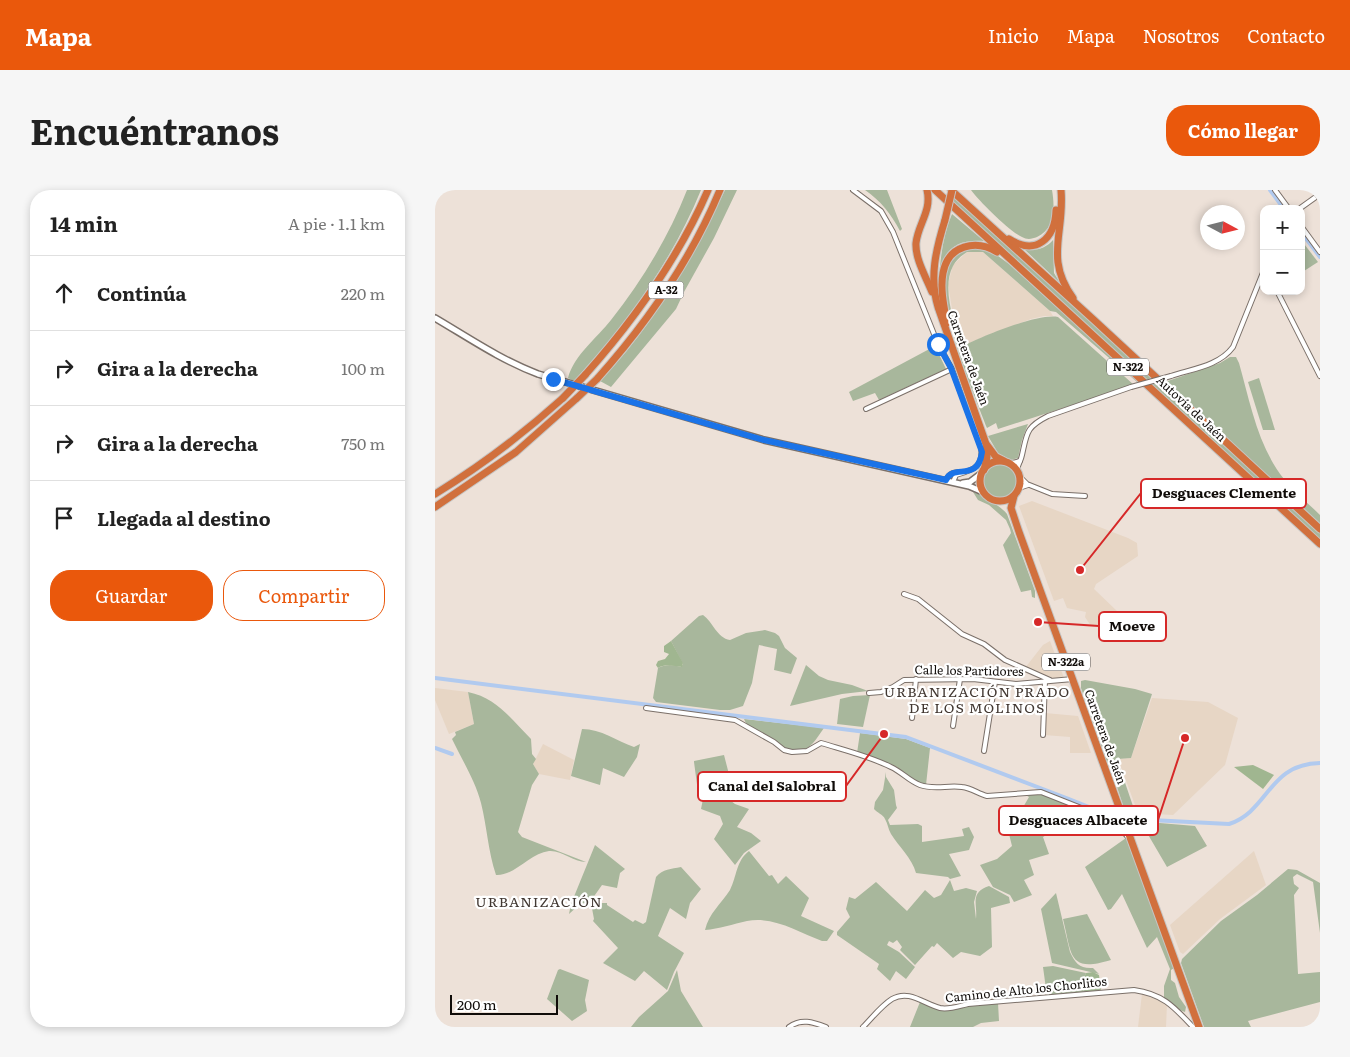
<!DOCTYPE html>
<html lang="es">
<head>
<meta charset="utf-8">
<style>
  body { margin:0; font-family:Literata,serif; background:#f6f6f6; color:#222 }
  .controls { position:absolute; right:15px; top:15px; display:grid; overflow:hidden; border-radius:10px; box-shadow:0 2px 8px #0003 }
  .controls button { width:45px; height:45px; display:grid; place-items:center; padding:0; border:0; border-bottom:1px solid #e0e0e0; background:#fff; color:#222; font:25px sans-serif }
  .compass { position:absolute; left:765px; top:15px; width:45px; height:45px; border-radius:50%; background:#fff; box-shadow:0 2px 8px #0003; rotate:97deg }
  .scale { position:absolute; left:15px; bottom:12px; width:108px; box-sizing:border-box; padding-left:5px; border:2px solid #100c09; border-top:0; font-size:14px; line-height:18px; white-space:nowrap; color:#100c09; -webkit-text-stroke:4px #fff; paint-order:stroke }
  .stop { position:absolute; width:15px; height:15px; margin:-11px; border:4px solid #1a73e8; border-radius:50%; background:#fff }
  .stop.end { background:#1a73e8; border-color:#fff; box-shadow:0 1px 5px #0008 }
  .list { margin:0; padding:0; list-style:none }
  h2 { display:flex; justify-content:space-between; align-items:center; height:65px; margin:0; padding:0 20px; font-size:21px }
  h2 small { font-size:16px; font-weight:400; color:#767676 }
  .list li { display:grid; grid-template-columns:32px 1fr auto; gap:15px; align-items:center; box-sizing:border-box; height:75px; padding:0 20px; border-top:1px solid #e0e0e0 }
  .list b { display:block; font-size:19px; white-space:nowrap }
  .list em { font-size:16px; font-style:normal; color:#767676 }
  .actions { display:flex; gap:10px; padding:15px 20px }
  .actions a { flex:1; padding:11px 0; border:1px solid #ea580c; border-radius:20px; text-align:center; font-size:18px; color:#ea580c }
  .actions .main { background:#ea580c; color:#fff }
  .icon { flex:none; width:28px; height:28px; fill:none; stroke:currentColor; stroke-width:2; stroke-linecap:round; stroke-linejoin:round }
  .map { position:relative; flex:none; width:885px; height:837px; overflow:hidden; border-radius:20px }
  header { display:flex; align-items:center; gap:30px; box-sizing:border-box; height:70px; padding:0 25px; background:#ea580c; color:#fff }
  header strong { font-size:24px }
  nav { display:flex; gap:28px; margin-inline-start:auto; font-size:18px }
  .intro { display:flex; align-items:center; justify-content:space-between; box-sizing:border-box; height:120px; padding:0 30px }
  h1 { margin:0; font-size:35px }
  .button { padding:12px 22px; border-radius:20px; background:#ea580c; color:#fff; font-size:18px; font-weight:700 }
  main { display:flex; gap:30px; padding:0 30px }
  aside { flex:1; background:#fff; border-radius:20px; box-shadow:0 2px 8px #0003 }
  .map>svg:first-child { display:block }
</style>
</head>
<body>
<header>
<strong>Mapa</strong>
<nav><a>Inicio</a><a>Mapa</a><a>Nosotros</a><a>Contacto</a></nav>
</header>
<div class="intro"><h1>Encuéntranos</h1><a class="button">Cómo llegar</a></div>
<main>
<aside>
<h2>14 min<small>A pie · 1.1 km</small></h2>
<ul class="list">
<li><svg class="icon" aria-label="ahead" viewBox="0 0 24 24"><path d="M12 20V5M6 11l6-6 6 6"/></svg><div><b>Continúa</b></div><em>220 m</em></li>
<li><svg class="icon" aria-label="right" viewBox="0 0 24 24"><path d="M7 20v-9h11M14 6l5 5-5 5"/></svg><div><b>Gira a la derecha</b></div><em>100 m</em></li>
<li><svg class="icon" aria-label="right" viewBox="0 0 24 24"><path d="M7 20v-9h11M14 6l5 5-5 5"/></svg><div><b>Gira a la derecha</b></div><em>750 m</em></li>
<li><svg class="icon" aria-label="arrive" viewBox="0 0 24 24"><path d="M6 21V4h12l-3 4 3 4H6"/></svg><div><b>Llegada al destino</b></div></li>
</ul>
<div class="actions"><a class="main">Guardar</a><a>Compartir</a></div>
</aside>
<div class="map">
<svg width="885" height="837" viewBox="0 0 885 837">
  <rect width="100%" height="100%" fill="#ede1d8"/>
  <!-- industrial -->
  <g fill="#e7d6c5">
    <path d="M532 62H548L615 121 618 126H609L596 129 548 147 526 157 518 125 513 94 518 75Z"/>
    <path d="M597 311 693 348 702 353 703 366 661 394 659 399 683 422 682 430 656 436 650 427 651 422 632 418 628 408 619 411 584 316Z"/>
    <path d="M615 451 629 488 616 489 590 478 608 455Z"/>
    <path d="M0 498 33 502 39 534 14 544 0 510Z"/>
    <path d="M717 508 773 512 803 528 790 575 738 625 703 623 683 569 696 568Z"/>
    <path d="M610 523 643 526 656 563H635V547L609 545Z"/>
    <path d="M108 554 139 570 135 590 104 584 98 574Z"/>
    <path d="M819 661 831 695 785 729 748 764 745 762 735 735Z"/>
    <path d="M707 804 732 814 731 837H703Z"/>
  </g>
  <!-- green -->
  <g fill="#a8b79c">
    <path d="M252 0H266C237 71 191 135 139 191L133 188C139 165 162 148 176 130 207 91 234 46 252 0Z"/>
    <path d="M290 0H302L279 48 249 102 241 119 176 197 165 191C218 136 257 69 290 0Z"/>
    <path d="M430 0H452L467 39 465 41C456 24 446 11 430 0Z"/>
    <path d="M536 0H617C620 17 620 39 602 47 597 49 592 50 587 47 574 41 545 12 536 0Z"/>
    <path d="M519 6 717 188 710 190 517 13Z"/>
    <path d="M517 24 549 51C517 49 507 62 504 92 505 69 508 45 517 24Z"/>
    <path d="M618 50 619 83 625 93 589 59C601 61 610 59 618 50Z"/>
    <path d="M866 50 883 72 869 81 866 79Z"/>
    <path d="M543 57 559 63 574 74 704 192H702L621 122 615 121 548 62H532C526 66 521 70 518 76 506 98 520 135 526 157 545 147 603 123 623 127L699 195 563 239 561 233 552 238C539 203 492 98 518 67 525 60 533 59 543 57Z"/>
    <path d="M500 156 511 179 444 210 440 203 418 211 414 202Z"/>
    <path d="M795 167H801L804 173C815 212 823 257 849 289 859 302 873 313 885 325V335L730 192 785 173Z"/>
    <path d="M824 188 840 240H828L813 192Z"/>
    <path d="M722 193 885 343V351L716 195Z"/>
    <path d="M593 234 587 250 583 268 576 270 563 263 553 246Z"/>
    <circle cx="565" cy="292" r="17"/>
    <path d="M538 302C546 304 568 318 572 324L600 401V408L597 407 596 400 586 402 568 355 576 343 575 339 571 330 554 315 543 310Z"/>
    <path d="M268 425C278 432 282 448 295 450L311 443 330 440 340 443 344 446 350 458 362 468 356 484 339 480 342 459 324 455 317 493 308 516 295 520H285L221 512 218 508 223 478C229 474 239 475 246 477L248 474 236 451 264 426Z"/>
    <path d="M371 475 384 486 393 490 417 495 433 501 407 504 355 516Z"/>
    <path d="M650 490 700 499 717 504 696 568 683 569 684 572 672 573 646 498V491Z"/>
    <path d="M33 502C62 508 76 529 96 549L97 564 101 569 98 574 104 584 97 595 83 642 87 647 151 672C138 672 127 660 114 661 95 663 80 686 61 685 53 661 52 637 46 613 40 590 27 570 17 549L21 545 20 542 39 534Z"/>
    <path d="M435 505 428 537 402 534 405 509 418 506Z"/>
    <path d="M309 529 389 538C381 549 375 562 360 561 357 560 352 560 349 559 342 555 337 548 330 545 322 541 312 538 309 529Z"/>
    <path d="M147 539C166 539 182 551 199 557L205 554 202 567 189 587 168 578 165 595 136 586Z"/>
    <path d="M425 543 471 549 495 558 491 595 476 591 462 577 422 563Z"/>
    <path d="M289 565 296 592 292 608 300 614 314 619 302 637 316 643 326 651 309 663 300 675 279 649 288 634 285 626 266 619 269 604 263 602 259 572V571Z"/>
    <path d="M684 575 700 622 690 621 675 576Z"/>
    <path d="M451 582V587L459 600 461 615 462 618 453 630 455 635 483 634 487 636V652L529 646 527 639 534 637 539 647 534 660 514 664 526 686 515 689 513 687 481 683C477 668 464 657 456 644 453 639 453 634 450 629 448 624 442 623 439 619L440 612 448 600Z"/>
    <path d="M605 603 635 616 625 631 621 639 608 647 614 664 594 670 599 685 589 690 597 705 579 712 575 705 558 697 545 675 562 669 577 656 573 640 582 639 583 626 594 607 589 604Z"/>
    <path d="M701 631 760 636 772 656 732 677 708 636 705 634 695 638 693 632Z"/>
    <path d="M691 648 739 778 736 780V790L740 793 744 807 751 817 750 822 742 819 729 809V796L735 779 722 747 712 758 687 704 676 719 673 720 650 677Z"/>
    <path d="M160 655 190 679 185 683 182 698 167 695 155 712 145 714 134 724 136 714Z"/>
    <path d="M314 661 334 686 337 685 343 694 351 686 374 708 366 726 399 741 392 751H387C363 742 339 726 312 731 298 734 284 739 270 740 274 723 286 714 295 700 302 686 301 671 314 661Z"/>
    <path d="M246 677 266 699 255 713 251 729 235 718 223 746 249 763 239 782 232 800 209 781 200 791 168 773 183 758 158 731 159 729 156 713H172V715L198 732 200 730 208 734 211 732 221 687C228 679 236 679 246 677Z"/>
    <path d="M853 679 862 680 885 693V743L878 692 862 684 858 687 859 694 864 698 859 705 863 784 885 782V812L813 831 816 837H769L746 773 747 769 786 731 822 705Z"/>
    <path d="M515 690 519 701 531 698 542 701 539 712 541 729C543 714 534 703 554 696L574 707 575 713 556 718 557 757 545 766 526 762 518 768 502 753 499 757 497 756 480 775 465 760 467 757 462 750 458 753 454 751 452 755 464 762 480 777 471 789 461 781 455 791 442 779 444 774 402 745V742L415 727 411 719 414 707 420 709 441 692 472 721 490 700 499 708 506 705Z"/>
    <path d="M621 703 635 762C640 773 645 779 658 778L664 784 617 773 606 719Z"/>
    <path d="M652 724 676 770C633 783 637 765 628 729Z"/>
    <path d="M618 776 651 783 647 792 652 802 612 806 608 777Z"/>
    <path d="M125 779 154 790 150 810 152 821 137 831 112 809 123 780Z"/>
    <path d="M242 780 246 801 268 837H196L204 827 233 801Z"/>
    <path d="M485 812 503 818 563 813 564 831 546 833 538 837H475Z"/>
  </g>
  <!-- forest -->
  <g fill="#a0b690">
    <path d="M236 451 248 473 247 477C239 476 229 474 223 478L221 475 223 471 230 469 234 464 229 462V456Z"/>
    <path d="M818 575 839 585 828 599 799 577Z"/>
    <path d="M658 782 664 785 666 801 652 802C645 797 648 790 651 783Z"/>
  </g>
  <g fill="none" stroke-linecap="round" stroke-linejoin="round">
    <!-- canal -->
    <g stroke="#b1caef" stroke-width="4">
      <path d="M835 0 849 19"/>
      <path d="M866 42 885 67"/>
      <path d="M0 488 471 547 634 609 664 621 683 632 696 629 794 634C834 621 833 574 885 573"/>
      <path d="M0 558 17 564"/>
    </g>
    <defs>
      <g id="street">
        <path d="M418 0 446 21 458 42 503 154 517 179 546 257C549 278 537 280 521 285L518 292"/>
        <path d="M840 0 854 19"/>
        <path d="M864 19 885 4"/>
        <path d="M866 36 885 62"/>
        <path d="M842 101 885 186"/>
        <path d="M736 186C757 179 784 176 798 157L829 80"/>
        <path d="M431 219 517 179"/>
        <path d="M574 274 585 271"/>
        <path d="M582 281C582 275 586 271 587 265 592 243 591 237 613 226L696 197"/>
        <path d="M584 286 592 294 617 304 650 306"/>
        <path d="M511 291C513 284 519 282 525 282"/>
        <path d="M584 298 593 295"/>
        <path d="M469 404 483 409 527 444 549 454 570 470 615 490"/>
        <path d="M434 503 446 502 458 497 469 490 538 489 581 494 638 489"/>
        <path d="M211 518 300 530 339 552 349 560 357 562 372 561 386 553C409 560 434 566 456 577 467 582 474 591 485 595 499 600 513 595 527 597 537 598 543 604 552 606L606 602 654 621 672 629 685 638 693 647"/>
        <path d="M477 528 481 489"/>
        <path d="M518 536 525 489"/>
        <path d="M608 545 610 491"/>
        <path d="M549 561 560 492"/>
        <path d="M354 837C366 828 378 832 391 837"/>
        <path d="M428 837C437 828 446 816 457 809 474 799 489 814 505 818 514 820 524 816 533 814L699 800C728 804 739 817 758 837"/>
      </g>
      <g id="secondary">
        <path d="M0 128C34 148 66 170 103 184L329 250 534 296 548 302"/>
        <path d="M528 293 535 292 547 283"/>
      </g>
      <g id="highway">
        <path d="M492 0C497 21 483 34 481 53 480 69 491 87 497 102"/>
        <path d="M500 0 885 354"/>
        <path d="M516 0 659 130 885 339"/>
        <path d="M626 0C630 43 609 68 638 108"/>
        <path d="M510 30C501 59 494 88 503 117L551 254 552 267 549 280"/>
        <path d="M574 49C601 66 620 49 621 20"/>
        <path d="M512 133C509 117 505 99 508 83 513 55 541 49 562 62"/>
        <path d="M150 185C199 130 243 69 273 0"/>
        <path d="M162 189C212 133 256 70 285 0"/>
        <path d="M552 255 561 267 569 271"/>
        <circle cx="565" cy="291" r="20"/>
        <path d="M0 304C46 276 88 244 128 208"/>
        <path d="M579 306 576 318 584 342 764 837"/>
        <path d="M0 317 81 262 142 208"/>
      </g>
    </defs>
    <!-- street casing -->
    <use href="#street" stroke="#7b7069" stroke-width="6"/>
    <!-- secondary casing -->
    <use href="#secondary" stroke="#7b7069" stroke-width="8"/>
    <!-- highway casing -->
    <use href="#highway" stroke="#c6c5c4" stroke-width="9"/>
    <!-- street -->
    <use href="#street" stroke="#fff" stroke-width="4"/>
    <!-- secondary -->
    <use href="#secondary" stroke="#fff" stroke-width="5"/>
    <!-- highway -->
    <use href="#highway" stroke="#d1703d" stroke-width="7"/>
    <defs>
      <path id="street-bridge" d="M696 197 736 186"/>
      <g id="highway-bridge">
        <path d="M510 30 517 0"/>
        <path d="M128 208 150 185"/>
        <path d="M142 208 162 189"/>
      </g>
    </defs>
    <!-- street-bridge casing -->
    <use href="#street-bridge" stroke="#7b7069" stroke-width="6" stroke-linecap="butt"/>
    <!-- highway-bridge casing -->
    <use href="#highway-bridge" stroke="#c6c5c4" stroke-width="9" stroke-linecap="butt"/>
    <!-- street-bridge -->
    <use href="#street-bridge" stroke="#fff" stroke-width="4"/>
    <!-- highway-bridge -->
    <use href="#highway-bridge" stroke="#d1703d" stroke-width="7"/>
  </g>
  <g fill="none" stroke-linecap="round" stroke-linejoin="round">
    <!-- route -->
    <path stroke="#1a73e8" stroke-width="6" d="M118 189 329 250 511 290C518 273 543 293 547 262L516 178 503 154"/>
  </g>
  <g text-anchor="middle" stroke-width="4.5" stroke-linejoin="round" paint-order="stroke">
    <!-- shield labels -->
    <g fill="#fff" stroke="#585553" stroke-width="1">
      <rect x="213.5" y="91.5" width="35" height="17" rx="4"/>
      <rect x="672" y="168.5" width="42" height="17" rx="4"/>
      <rect x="607" y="463.5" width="48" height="17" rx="4"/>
    </g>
    <g font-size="11" font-weight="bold" fill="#100c09">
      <text x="231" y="104">A-32</text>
      <text x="693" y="181">N-322</text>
      <text x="631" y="476">N-322a</text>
    </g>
    <!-- street labels -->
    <g font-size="12" fill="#100c09" stroke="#fff">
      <text transform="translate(533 168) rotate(70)" y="4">Carretera de Jaén</text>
      <text transform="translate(756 219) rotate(43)" y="4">Autovía de Jaén</text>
      <text transform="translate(534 481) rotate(1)" y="4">Calle los Partidores</text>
      <text transform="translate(670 547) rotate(70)" y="4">Carretera de Jaén</text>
      <text transform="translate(591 800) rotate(-6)" y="4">Camino de Alto los Chorlitos</text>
    </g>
    <!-- neighbourhood labels -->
    <g font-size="14" letter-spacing="1" fill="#423832" stroke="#fff">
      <text x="542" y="507">URBANIZACIÓN PRADO<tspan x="542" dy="16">DE LOS MOLINOS</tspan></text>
      <text x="104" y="717">URBANIZACIÓN</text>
    </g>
  </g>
  <!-- callouts -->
  <path fill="none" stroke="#d62828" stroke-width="2" d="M645 380L706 303M603 432L664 436M449 544L411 596M750 548L723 630"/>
  <g fill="#d62828" stroke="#fff" stroke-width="2">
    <circle cx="645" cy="380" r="5"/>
    <circle cx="603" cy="432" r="5"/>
    <circle cx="449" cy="544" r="5"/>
    <circle cx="750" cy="548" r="5"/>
  </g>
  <g fill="#fff" stroke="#d62828" stroke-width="2">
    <rect x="706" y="289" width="165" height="29" rx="5"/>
    <rect x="664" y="422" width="67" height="29" rx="5"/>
    <rect x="263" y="582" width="148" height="29" rx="5"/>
    <rect x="564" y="616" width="159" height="29" rx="5"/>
  </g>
  <g font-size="14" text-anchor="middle" font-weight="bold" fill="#100c09">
    <text x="789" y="308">Desguaces Clemente</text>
    <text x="697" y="441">Moeve</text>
    <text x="337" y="601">Canal del Salobral</text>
    <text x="643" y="635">Desguaces Albacete</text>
  </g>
</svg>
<div class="controls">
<button>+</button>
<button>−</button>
</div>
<svg class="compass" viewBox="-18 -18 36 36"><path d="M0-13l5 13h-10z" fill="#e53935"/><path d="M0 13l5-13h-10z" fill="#767676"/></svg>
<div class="scale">200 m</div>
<div class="stop" style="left:503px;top:154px"></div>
<div class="stop end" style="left:118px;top:189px"></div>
</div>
</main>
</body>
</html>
